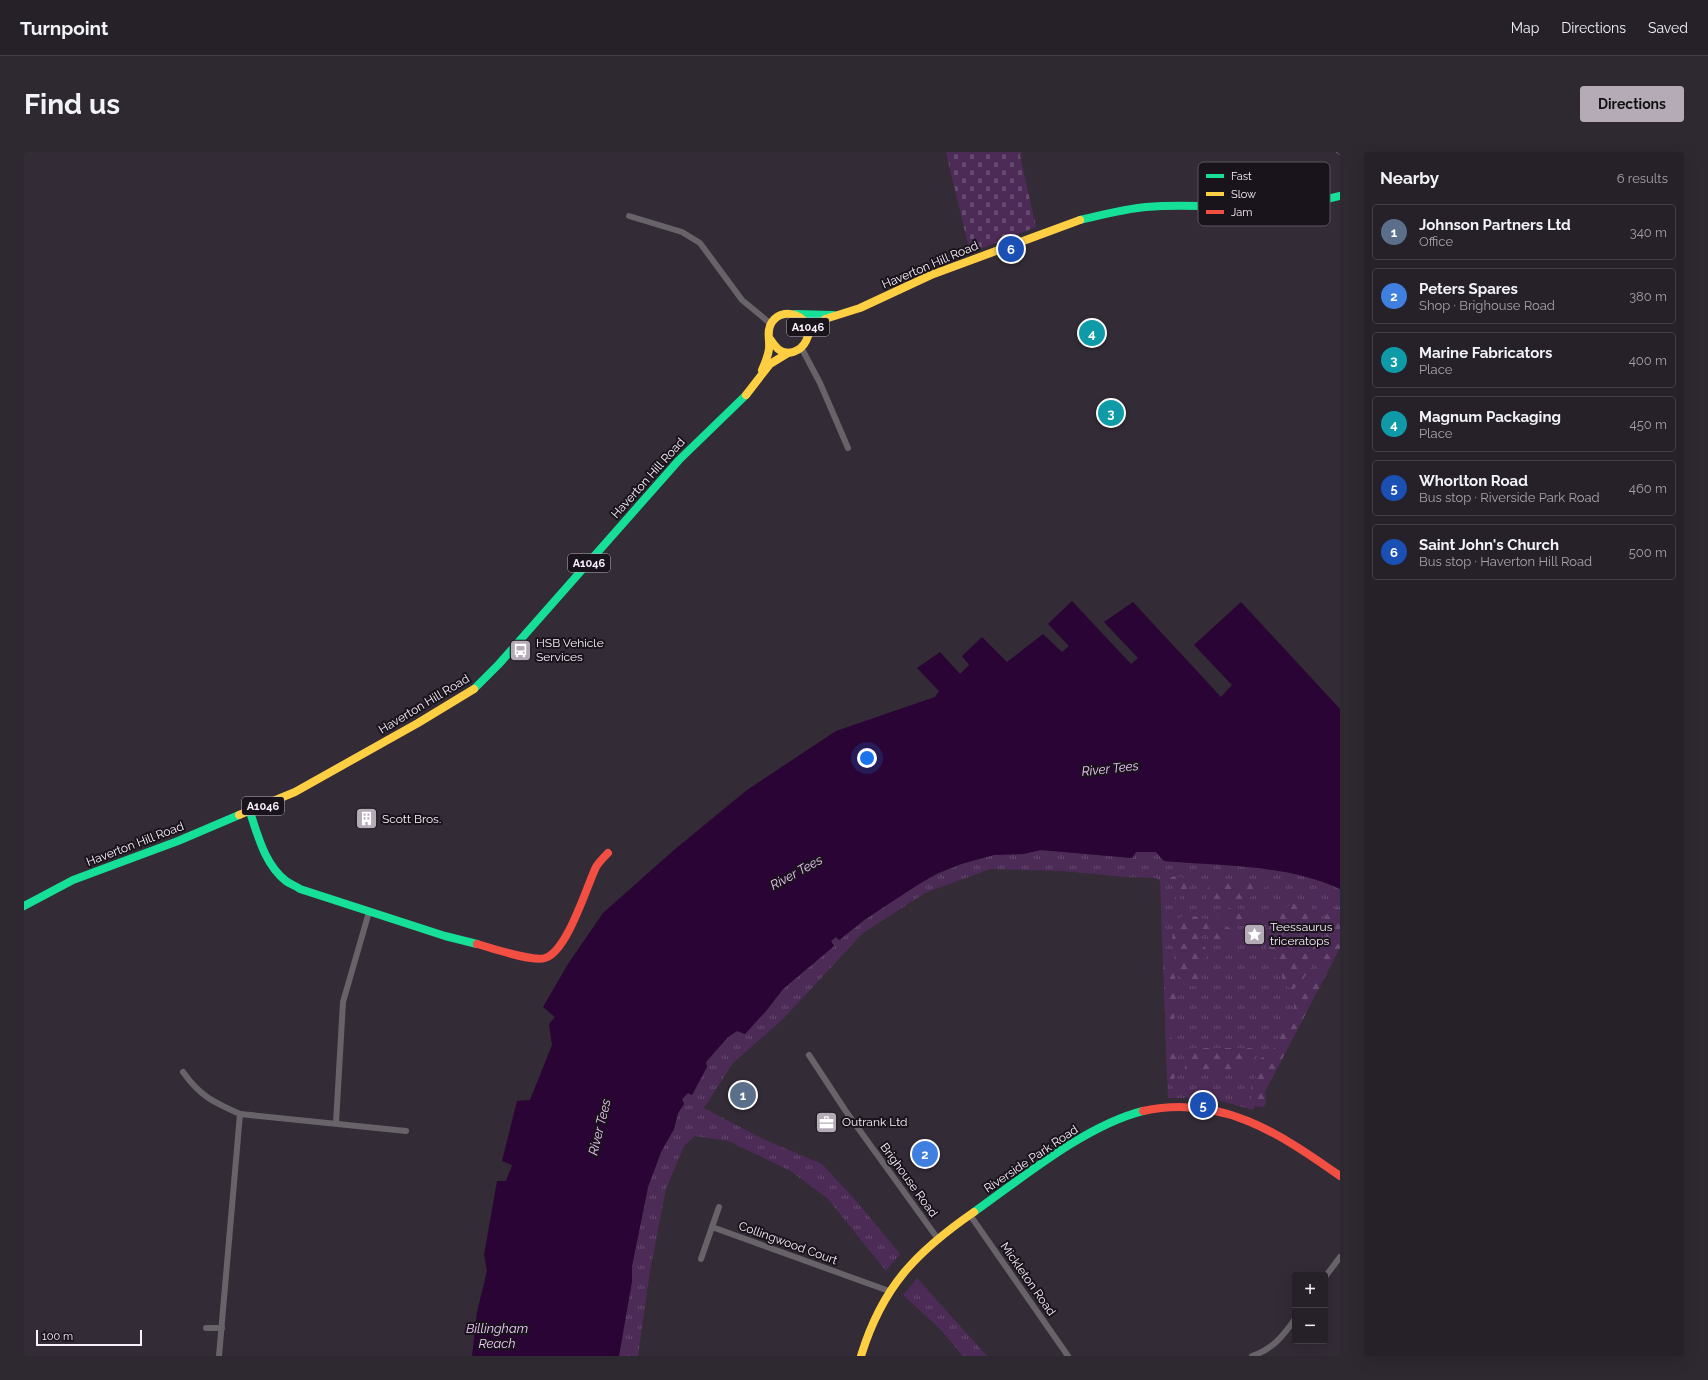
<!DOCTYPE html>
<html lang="en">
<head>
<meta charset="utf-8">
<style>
  body { margin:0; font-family:Raleway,sans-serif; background:#2e2830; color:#f1f3f6 }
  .controls { position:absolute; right:12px; bottom:12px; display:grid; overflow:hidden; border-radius:4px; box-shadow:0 4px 16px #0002 }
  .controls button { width:36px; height:36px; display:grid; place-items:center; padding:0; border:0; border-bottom:1px solid #423e45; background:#262028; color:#f1f3f6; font:20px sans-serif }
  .scale { position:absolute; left:12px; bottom:10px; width:106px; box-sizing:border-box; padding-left:4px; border:2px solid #faf0fd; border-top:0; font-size:11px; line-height:14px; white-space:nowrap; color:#faf0fd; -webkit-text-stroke:3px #19131b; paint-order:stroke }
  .you { position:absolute; left:843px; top:606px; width:14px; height:14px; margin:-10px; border:3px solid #fff; border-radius:50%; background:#1a73e8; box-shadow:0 0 0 6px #1a73e833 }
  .badge { display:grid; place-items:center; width:26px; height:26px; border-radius:50%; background:#b4abb7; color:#fff; font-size:13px; font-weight:700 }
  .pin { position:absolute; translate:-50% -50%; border:2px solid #fff; box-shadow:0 1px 4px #0006 }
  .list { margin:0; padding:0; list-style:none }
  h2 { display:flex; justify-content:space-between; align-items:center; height:52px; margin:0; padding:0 16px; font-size:17px }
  h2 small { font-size:13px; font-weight:400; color:#a4a3a8 }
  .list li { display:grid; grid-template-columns:26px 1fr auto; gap:12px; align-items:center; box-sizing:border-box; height:56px; margin:0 8px 8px; padding:0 8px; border:1px solid #423e45; border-radius:4px }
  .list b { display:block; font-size:15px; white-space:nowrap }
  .list p { margin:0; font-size:13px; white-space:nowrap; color:#a4a3a8 }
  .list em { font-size:13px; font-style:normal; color:#a4a3a8 }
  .map { position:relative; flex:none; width:1316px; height:1204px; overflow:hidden; border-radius:4px }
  header { display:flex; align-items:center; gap:24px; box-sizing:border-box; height:56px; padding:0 20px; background:#262028; border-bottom:1px solid #423e45 }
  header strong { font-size:19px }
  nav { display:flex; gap:22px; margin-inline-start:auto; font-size:14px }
  .intro { display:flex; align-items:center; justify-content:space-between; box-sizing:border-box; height:96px; padding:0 24px }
  h1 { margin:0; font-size:28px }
  .button { padding:10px 18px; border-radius:4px; background:#b4abb7; color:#111; font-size:14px; font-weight:700 }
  main { display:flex; gap:24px; padding:0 24px }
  aside { flex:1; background:#262028; border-radius:4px; box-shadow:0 4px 16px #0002 }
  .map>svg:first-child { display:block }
</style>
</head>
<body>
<header>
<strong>Turnpoint</strong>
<nav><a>Map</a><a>Directions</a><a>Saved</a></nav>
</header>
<div class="intro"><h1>Find us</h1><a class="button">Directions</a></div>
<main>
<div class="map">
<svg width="1316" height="1204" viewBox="0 0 1316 1204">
  <defs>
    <pattern id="grass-tufts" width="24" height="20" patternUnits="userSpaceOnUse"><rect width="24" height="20" fill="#4c2b56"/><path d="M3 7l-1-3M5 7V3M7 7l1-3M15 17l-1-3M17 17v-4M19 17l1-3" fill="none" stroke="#674a6f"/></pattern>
    <pattern id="forest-firs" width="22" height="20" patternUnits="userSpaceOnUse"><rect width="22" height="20" fill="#4c2b56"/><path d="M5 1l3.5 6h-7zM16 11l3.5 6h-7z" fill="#674a6f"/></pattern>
    <pattern id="cemetery-stones" width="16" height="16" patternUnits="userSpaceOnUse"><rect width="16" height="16" fill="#4c2b56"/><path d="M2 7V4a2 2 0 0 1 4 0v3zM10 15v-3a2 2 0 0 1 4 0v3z" fill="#674a6f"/></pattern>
  </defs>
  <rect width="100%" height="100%" fill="#332b36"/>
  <!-- grass -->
  <g fill="url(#grass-tufts)">
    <path d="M1017 698 1108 706 1112 700H1132L1140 709C1199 714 1261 712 1316 737V791L1229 958 1186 946H1144L1136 729 1132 726 1102 725 1038 719 966 717 901 741 839 781 758 868 709 911 680 956 737 986 798 1012 834 1051 876 1102 862 1119 803 1046 765 1018 704 989 671 984 660 994 642 1037 626 1119 614 1204H595L608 1129V1114L624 1035 637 1000 650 977 654 961 660 952 658 947 665 941 668 943 682 910 704 885 742 859 759 837 810 794 807 789 812 785 816 788C861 751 911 715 969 703 979 701 989 703 999 702 1005 701 1011 699 1017 698Z"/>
    <path d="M893 1126 963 1204H939L915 1176 879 1143Z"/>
  </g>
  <!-- forest -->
  <g fill="url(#forest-firs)">
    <path d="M1150 724C1157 725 1163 725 1168 730L1151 752V742L1146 726Z"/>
    <path d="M1208 728 1242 731V734L1233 742 1226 745 1189 754 1185 753 1182 747 1184 735 1190 732Z"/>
    <path d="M1278 748H1283C1302 772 1268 783 1250 785L1243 776 1247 762Z"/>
    <path d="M1206 756 1231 758 1235 762C1235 777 1214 775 1204 771 1198 769 1195 765 1192 760Z"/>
    <path d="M1310 756H1316V796L1241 940 1242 951 1240 955H1235L1229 953 1228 950 1227 931 1237 919 1235 911 1236 907 1248 899 1252 893 1263 866 1269 860 1271 848 1294 819 1301 792 1298 771 1303 762Z"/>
    <path d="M1162 762C1175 766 1203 770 1211 781L1209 788C1203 790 1194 790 1188 787 1184 786 1183 783 1179 781L1175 784 1181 795 1183 803 1178 814 1174 832 1168 834 1159 832C1153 816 1141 783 1154 767 1156 765 1160 764 1162 762Z"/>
    <path d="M1288 777 1292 778C1299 800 1285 823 1270 837H1267L1258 831V812L1253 807 1242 800V790C1252 783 1262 792 1268 799L1276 800 1283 779Z"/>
    <path d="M1141 796 1143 797 1155 840 1147 886 1154 901V916L1150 927 1146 930 1143 929 1139 799Z"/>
    <path d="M1163 896H1226L1232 897 1233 903 1226 909 1217 921H1199L1196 917H1184L1177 920H1163L1161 918V898Z"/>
  </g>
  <!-- cemetery -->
  <path fill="url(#cemetery-stones)" d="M922 0H998L996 3 1012 75 946 101Z"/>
  <!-- water -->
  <path fill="#2a0434" d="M1048 449 1107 512 1114 506 1080 470 1109 450 1197 545 1208 533 1170 493 1217 450 1316 557V737C1261 712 1199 714 1140 709L1132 700H1112L1108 706 1017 698 999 702 970 703 937 712 912 722 892 734 840 768 815 788 812 785 807 789 810 794 759 837 742 859 721 882 713 879 704 885 682 910 683 915 668 943 664 941 658 947 660 952 654 961 650 977 637 1000 624 1035 608 1114V1129L595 1204H448L453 1160 463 1119 460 1103 473 1029H482L488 1013 478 1009 493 949 506 948 528 893 525 872 531 865 519 855 544 812 579 761 650 698 723 638 812 579 911 545 915 539 893 516 916 500 936 522 945 513 938 504 958 485 983 510 1019 482 1038 500 1045 494 1024 472Z"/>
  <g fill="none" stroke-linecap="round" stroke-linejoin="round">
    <!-- street -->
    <g stroke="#686369" stroke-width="6">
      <path d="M605 64 658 80 676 91 718 148 747 172"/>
      <path d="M778 197 796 231 824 296"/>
      <path d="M785 903 821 958 914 1087"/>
      <path d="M159 920C176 944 189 950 216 962L382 979"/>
      <path d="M312 971 319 850 345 760"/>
      <path d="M946 1063 1044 1204"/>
      <path d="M688 1075 695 1055"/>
      <path d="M677 1107 688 1075 865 1139"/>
      <path d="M1301 1125 1316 1105"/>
      <path d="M182 1176H198"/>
      <path d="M195 1204 216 962"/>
      <path d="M1228 1204C1249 1197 1259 1184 1271 1167"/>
    </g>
    <!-- fast -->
    <g stroke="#16e098" stroke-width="8">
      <path d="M1056 68C1078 63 1100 57 1122 55 1167 51 1211 57 1256 55 1276 54 1296 49 1316 44"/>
      <path d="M772 162 809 163"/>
      <path d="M450 537 475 512 655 308 722 243"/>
      <path d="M226 660C234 684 241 713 262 729 266 732 272 734 276 737L421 784 453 792"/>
      <path d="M0 754 49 728 154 689 215 663"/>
      <path d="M950 1060C998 1026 1062 973 1119 959"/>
    </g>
    <!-- slow -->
    <g stroke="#ffcf43" stroke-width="8">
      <path d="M785 182 801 167 836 156 907 123 1056 68"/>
      <path d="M738 218C741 211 744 205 745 197 746 188 742 178 748 170 761 151 794 168 782 189 777 199 764 205 754 197 751 194 748 190 746 187"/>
      <path d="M722 243 746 212 764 201"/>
      <path d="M215 663 271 640 394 571 450 537"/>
      <path d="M837 1204C858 1135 892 1100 950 1060"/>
    </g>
    <!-- jam -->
    <g stroke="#f24e42" stroke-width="8">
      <path d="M453 792C468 796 507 810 521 806 543 800 562 736 572 715 575 710 580 705 584 701"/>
      <path d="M1119 959C1197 942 1255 981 1316 1024"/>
    </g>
    <defs>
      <path id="rail" d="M1314 0 1316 1"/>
    </defs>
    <!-- rail casing -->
    <use href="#rail" stroke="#6c676e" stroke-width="3.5"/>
    <!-- rail -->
    <use href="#rail" stroke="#19131b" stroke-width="2" stroke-dasharray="6" stroke-linecap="butt"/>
  </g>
  <!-- icons -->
  <defs>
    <symbol id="bus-square" viewBox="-11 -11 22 22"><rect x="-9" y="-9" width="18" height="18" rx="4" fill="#b4abb7" stroke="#19131b"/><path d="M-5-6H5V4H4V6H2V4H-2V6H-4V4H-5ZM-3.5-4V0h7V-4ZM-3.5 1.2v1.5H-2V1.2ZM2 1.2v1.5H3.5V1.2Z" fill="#fff"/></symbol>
    <symbol id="building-square" viewBox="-11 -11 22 22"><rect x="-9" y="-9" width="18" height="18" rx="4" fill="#b4abb7" stroke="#19131b"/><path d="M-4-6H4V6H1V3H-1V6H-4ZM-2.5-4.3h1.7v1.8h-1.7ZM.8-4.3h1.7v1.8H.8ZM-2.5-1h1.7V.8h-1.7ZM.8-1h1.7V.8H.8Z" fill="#fff"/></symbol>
    <symbol id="sight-square" viewBox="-11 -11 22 22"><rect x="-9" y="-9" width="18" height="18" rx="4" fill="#b4abb7" stroke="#19131b"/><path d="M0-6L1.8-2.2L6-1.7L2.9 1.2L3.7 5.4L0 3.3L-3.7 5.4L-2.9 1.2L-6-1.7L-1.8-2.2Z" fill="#fff"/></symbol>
    <symbol id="office-square" viewBox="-11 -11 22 22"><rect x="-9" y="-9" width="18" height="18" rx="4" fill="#b4abb7" stroke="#19131b"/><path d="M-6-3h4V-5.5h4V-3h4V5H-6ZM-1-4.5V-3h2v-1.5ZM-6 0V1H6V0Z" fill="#fff"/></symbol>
  </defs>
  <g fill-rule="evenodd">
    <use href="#bus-square" x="484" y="486" width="25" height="25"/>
    <use href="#building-square" x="330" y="654" width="25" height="25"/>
    <use href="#sight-square" x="1218" y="770" width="25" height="25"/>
    <use href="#office-square" x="790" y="958" width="25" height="25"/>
  </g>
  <g text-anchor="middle" stroke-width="4" stroke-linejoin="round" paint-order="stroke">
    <!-- shield labels -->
    <g fill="#19131b" stroke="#b6aeb9" stroke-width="1">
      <rect x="763" y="166" width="42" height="18" rx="3"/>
      <rect x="544" y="402" width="42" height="18" rx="3"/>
      <rect x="218" y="645" width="42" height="18" rx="3"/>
    </g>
    <g font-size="11" font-weight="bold" fill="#faf0fd">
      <text x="784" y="179">A1046</text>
      <text x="565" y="415">A1046</text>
      <text x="239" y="658">A1046</text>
    </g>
    <!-- street labels -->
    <g font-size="12" fill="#faf0fd" stroke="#19131b">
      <text transform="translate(906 113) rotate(-23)" y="4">Haverton Hill Road</text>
      <text transform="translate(624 326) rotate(-48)" y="4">Haverton Hill Road</text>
      <text transform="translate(400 552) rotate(-31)" y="4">Haverton Hill Road</text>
      <text transform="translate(111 692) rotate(-21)" y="4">Haverton Hill Road</text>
      <text transform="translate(1007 1007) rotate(-34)" y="4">Riverside Park Road</text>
      <text transform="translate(885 1028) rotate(54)" y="4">Brighouse Road</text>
      <text transform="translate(764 1091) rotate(20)" y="4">Collingwood Court</text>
      <text transform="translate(1004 1127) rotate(55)" y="4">Mickleton Road</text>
    </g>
    <!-- poi labels -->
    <g font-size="12" fill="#faf0fd" stroke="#19131b" text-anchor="start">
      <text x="512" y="495">HSB Vehicle<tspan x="512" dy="14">Services</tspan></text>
      <text x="358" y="671">Scott Bros.</text>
      <text x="1246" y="779">Teessaurus<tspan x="1246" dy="14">triceratops</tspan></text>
      <text x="818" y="974">Outrank Ltd</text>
    </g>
    <!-- water labels -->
    <g font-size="13" font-style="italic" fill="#efc9fb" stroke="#19131b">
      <text transform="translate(1086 616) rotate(-6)" y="5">River Tees</text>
      <text transform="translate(772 720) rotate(-29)" y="5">River Tees</text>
      <text transform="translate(575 975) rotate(-76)" y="5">River Tees</text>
      <text x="473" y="1181">Billingham<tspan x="473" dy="15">Reach</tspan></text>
    </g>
  </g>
  <!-- legend -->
  <rect x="1174" y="10" width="132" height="64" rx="6" fill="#19131b" stroke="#5c555f" stroke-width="1"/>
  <rect x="1182" y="22" width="18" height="4" fill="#16e098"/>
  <rect x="1182" y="40" width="18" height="4" fill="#ffcf43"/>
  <rect x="1182" y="58" width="18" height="4" fill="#f24e42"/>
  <g font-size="11" fill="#faf0fd">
    <text x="1207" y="28">Fast</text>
    <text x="1207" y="46">Slow</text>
    <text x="1207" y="64">Jam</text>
  </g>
</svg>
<div class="controls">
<button>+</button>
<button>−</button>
</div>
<div class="scale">100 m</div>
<div class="you"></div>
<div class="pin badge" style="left:719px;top:943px;background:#5c6f8a">1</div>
<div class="pin badge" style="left:901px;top:1002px;background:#3f7fe0">2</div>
<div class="pin badge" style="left:1087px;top:261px;background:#0f9aa8">3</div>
<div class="pin badge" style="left:1068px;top:181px;background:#0f9aa8">4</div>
<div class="pin badge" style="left:1179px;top:953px;background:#1a4fb4">5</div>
<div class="pin badge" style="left:987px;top:97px;background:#1a4fb4">6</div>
</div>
<aside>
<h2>Nearby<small>6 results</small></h2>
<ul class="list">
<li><span class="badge" style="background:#5c6f8a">1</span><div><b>Johnson Partners Ltd</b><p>Office</p></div><em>340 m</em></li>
<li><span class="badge" style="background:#3f7fe0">2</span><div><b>Peters Spares</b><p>Shop · Brighouse Road</p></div><em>380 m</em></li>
<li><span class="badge" style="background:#0f9aa8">3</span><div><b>Marine Fabricators</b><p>Place</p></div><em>400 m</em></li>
<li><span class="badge" style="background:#0f9aa8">4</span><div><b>Magnum Packaging</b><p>Place</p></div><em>450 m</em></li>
<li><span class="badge" style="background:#1a4fb4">5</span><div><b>Whorlton Road</b><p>Bus stop · Riverside Park Road</p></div><em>460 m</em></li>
<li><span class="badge" style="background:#1a4fb4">6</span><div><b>Saint John's Church</b><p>Bus stop · Haverton Hill Road</p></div><em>500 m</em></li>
</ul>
</aside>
</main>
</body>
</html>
